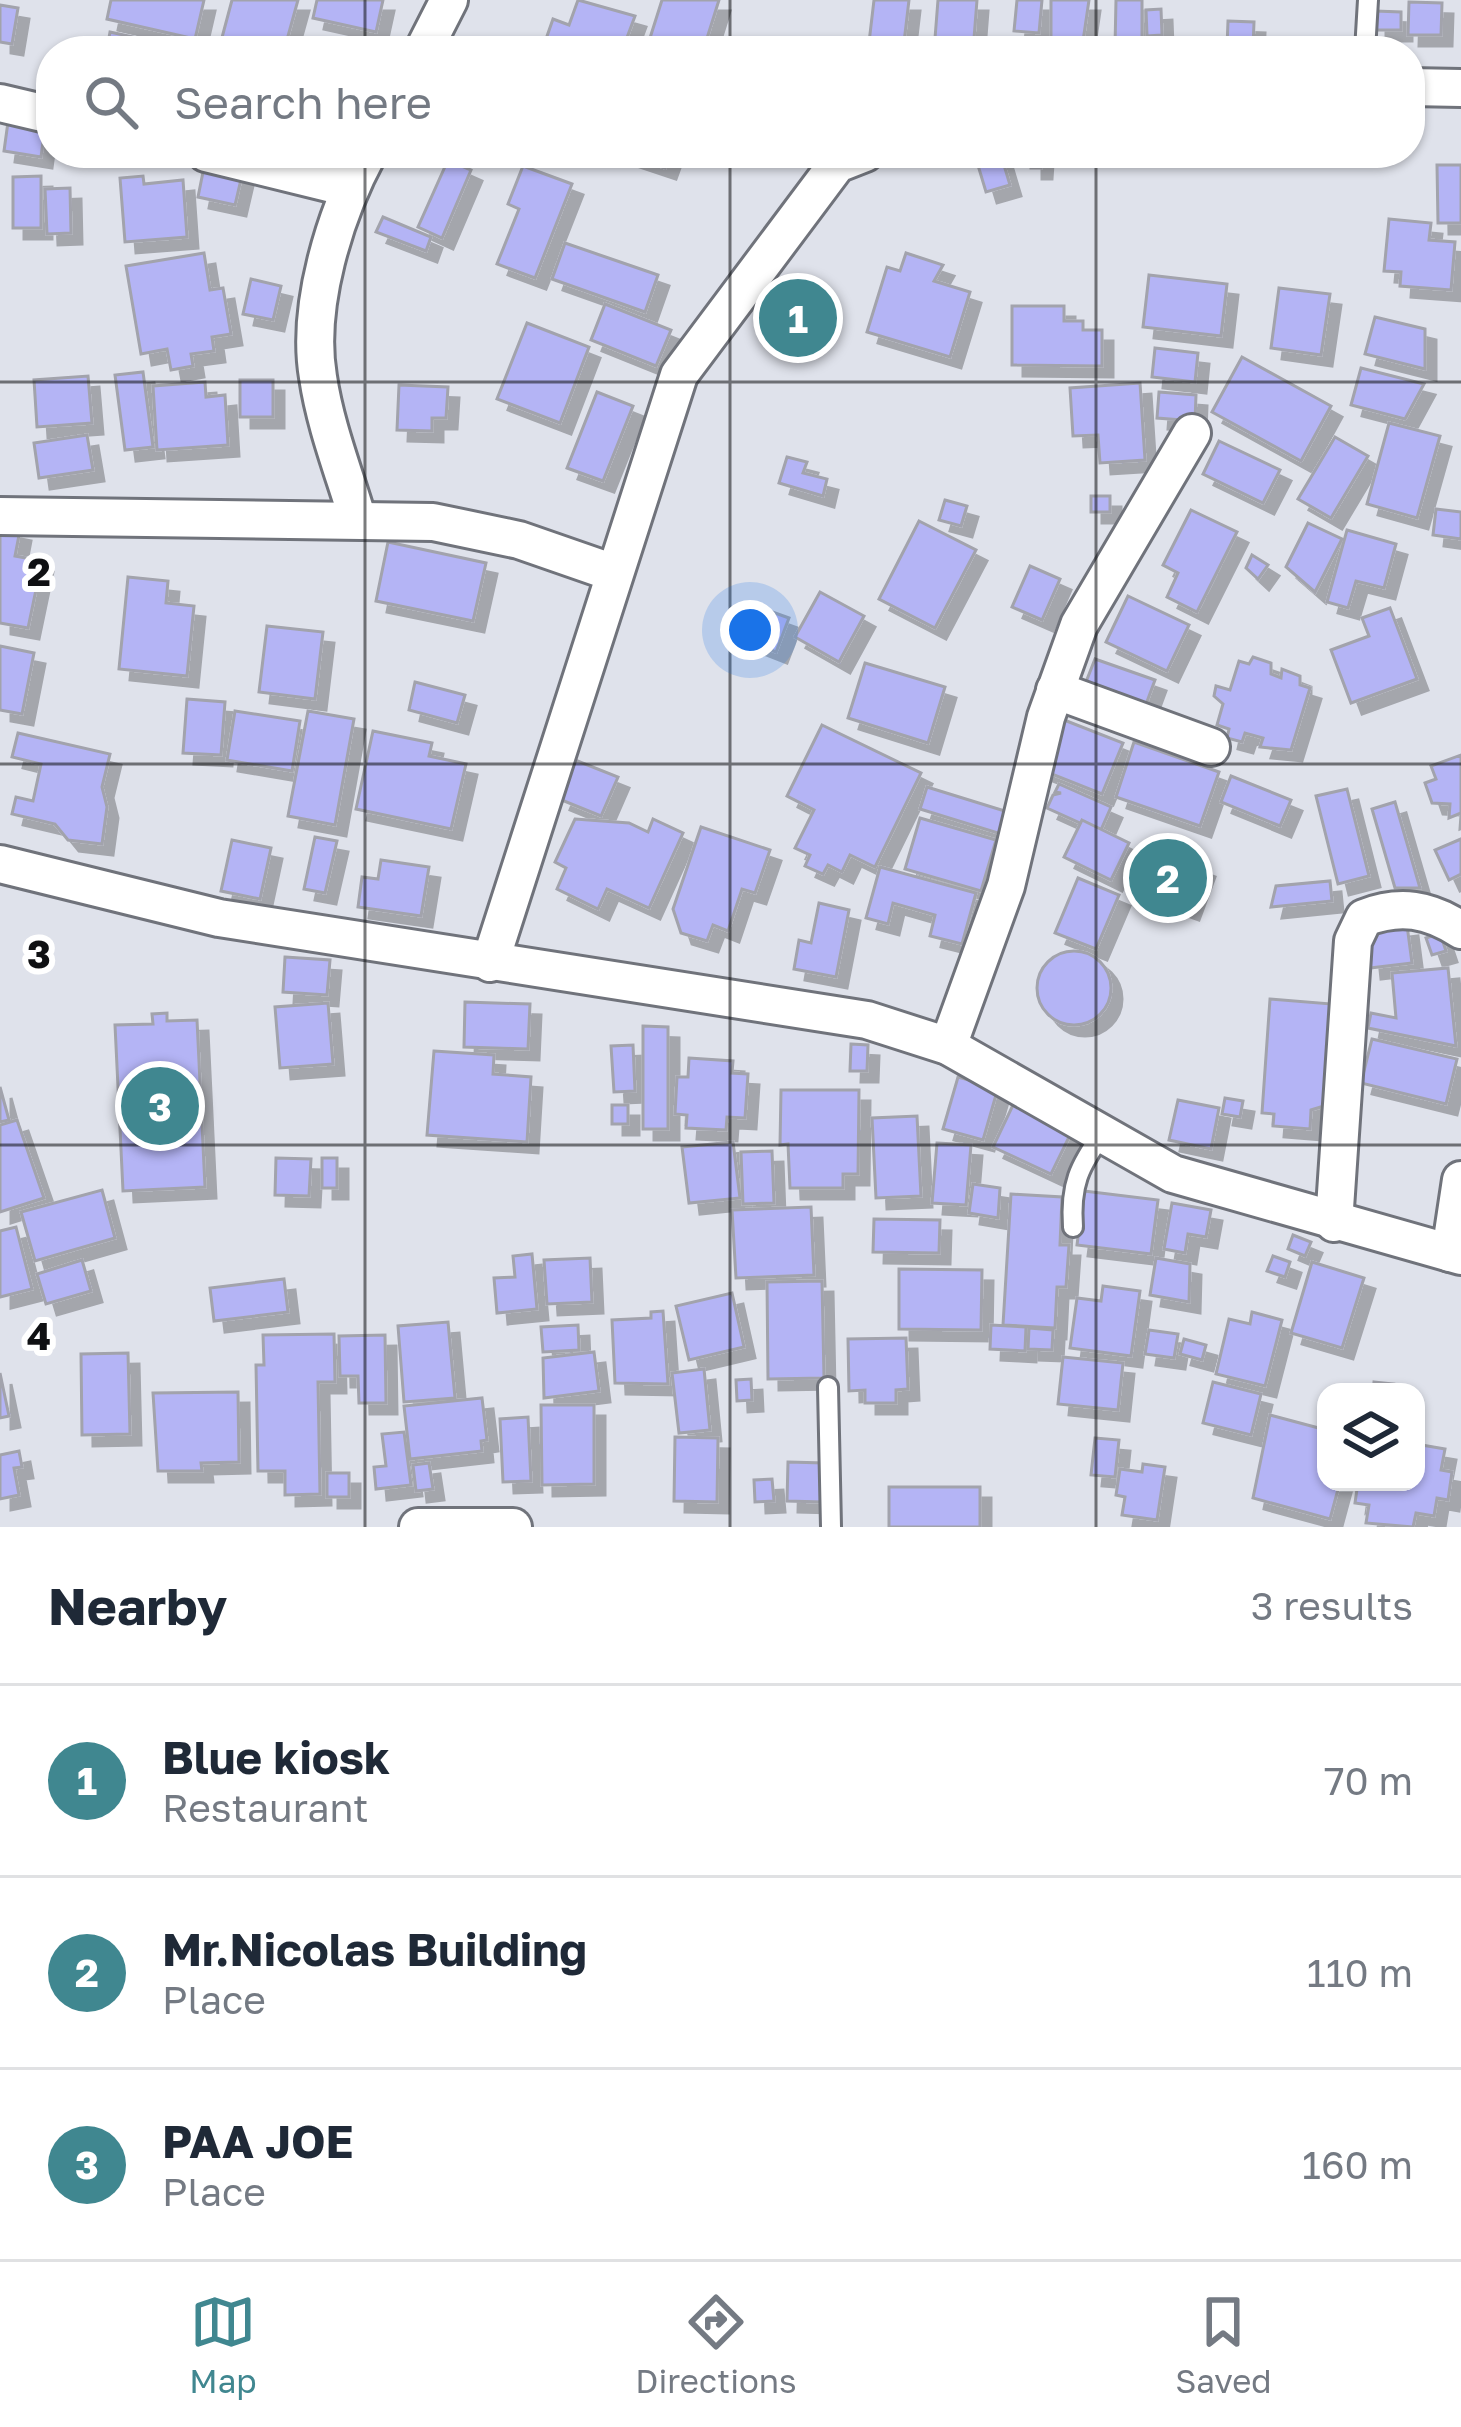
<!DOCTYPE html>
<html lang="en">
<head>
<meta charset="utf-8">
<style>
  body { margin:0; font-family:"Golos Text",sans-serif; background:#f2f2f3; color:#1f2937 }
  .controls { position:absolute; right:36px; bottom:36px; display:grid; overflow:hidden; border-radius:24px; box-shadow:0 3px 9px #0004 }
  .controls button { width:108px; height:108px; display:grid; place-items:center; padding:0; border:0; border-bottom:3px solid #e0e1e3; background:#fff; color:#1f2937; font:60px sans-serif }
  .you { position:absolute; left:750px; top:630px; width:42px; height:42px; margin:-30px; border:9px solid #fff; border-radius:50%; background:#1a73e8; box-shadow:0 0 0 18px #1a73e833 }
  .badge { display:grid; place-items:center; width:78px; height:78px; border-radius:50%; background:#408790; color:#fff; font-size:39px; font-weight:700 }
  .pin { position:absolute; translate:-50% -50%; border:6px solid #fff; box-shadow:0 3px 12px #0006 }
  .list { margin:0; padding:0; list-style:none }
  h2 { display:flex; justify-content:space-between; align-items:center; height:156px; margin:0; padding:0 48px; font-size:51px }
  h2 small { font-size:39px; font-weight:400; color:#747a83 }
  .list li { display:grid; grid-template-columns:78px 1fr auto; gap:36px; align-items:center; box-sizing:border-box; height:192px; padding:0 48px; border-top:3px solid #e0e1e3 }
  .list b { display:block; font-size:45px; white-space:nowrap }
  .list p { margin:0; font-size:39px; white-space:nowrap; color:#747a83 }
  .list em { font-size:39px; font-style:normal; color:#747a83 }
  .icon { flex:none; width:66px; height:66px; fill:none; stroke:currentColor; stroke-width:2; stroke-linecap:round; stroke-linejoin:round }
  .map { position:relative; flex:none; width:1461px; height:1527px; overflow:hidden }
  .search { position:absolute; background:#fff; box-shadow:0 3px 9px #0004; left:36px; right:36px; top:36px; height:132px; display:flex; align-items:center; gap:30px; box-sizing:border-box; padding:0 42px; border-radius:48px; color:#747a83; font-size:45px }
  .sheet { height:732px; background:#fff }
  nav { display:flex; justify-content:space-around; align-items:center; box-sizing:border-box; height:168px; border-top:3px solid #e0e1e3; background:#fff; font-size:33px; color:#747a83 }
  nav a { display:grid; justify-items:center; gap:6px }
  nav .on { color:#408790 }
  .map>svg:first-child { display:block }
</style>
</head>
<body>
<div class="map">
<svg width="1461" height="1527" viewBox="0 0 1461 1527">
  <defs>
    <filter id="shadow"><feDropShadow dx="11" dy="11" stdDeviation="0" flood-color="#0004"/></filter>
  </defs>
  <rect width="100%" height="100%" fill="#dfe2eb"/>
  <!-- building -->
  <g fill="#b4b4f5" stroke="#a2a3ac" stroke-width="3" filter="url(#shadow)">
    <path d="M111 0H204L195 39 107 19Z"/>
    <path d="M232 0H298L285 47 267 42 265 51H243L220 45Z"/>
    <path d="M317 0H383L376 32 313 18Z"/>
    <path d="M578 0 635 16 622 51H559L545 42 553 19 569 25Z"/>
    <path d="M662 0H719L703 51 650 38Z"/>
    <path d="M874 0H909L903 51H868Z"/>
    <path d="M938 0H977L973 51H934Z"/>
    <path d="M1017 0H1042L1039 33 1014 31Z"/>
    <path d="M1051 0H1089L1082 48H1051Z"/>
    <path d="M1116 0H1142V47H1115Z"/>
    <path d="M1409 2 1442 3 1441 35H1408Z"/>
    <path d="M0 5 18 8 12 44 0 42Z"/>
    <path d="M1161 9 1162 35 1147 36 1146 10Z"/>
    <path d="M1375 11 1401 12V30H1375Z"/>
    <path d="M1228 21 1254 22 1253 48 1227 47Z"/>
    <path d="M110 32 160 43 158 51H92L93 46 107 49Z"/>
    <path d="M1176 38V43H1186V51H1157L1156 39Z"/>
    <path d="M1011 44 1036 45V51H1011Z"/>
    <path d="M8 122 45 127 41 157 4 151Z"/>
    <path d="M620 153H656L669 157 665 168Z"/>
    <path d="M1031 153H1042L1041 168H1031Z"/>
    <path d="M1001 155 1010 185 986 192 977 162Z"/>
    <path d="M448 160 471 170 442 238 418 227Z"/>
    <path d="M1437 165H1461V223H1438Z"/>
    <path d="M523 166 572 184 535 278 497 264 519 209 508 204Z"/>
    <path d="M204 167 242 175 235 205 198 197Z"/>
    <path d="M41 176V228H13V177Z"/>
    <path d="M143 176 144 184 183 180 187 237 125 242 120 178Z"/>
    <path d="M70 188 71 233 47 234 45 189Z"/>
    <path d="M383 217 431 237 426 251 376 232Z"/>
    <path d="M1389 219 1431 223 1429 240 1455 242 1451 290 1400 286 1401 272 1384 271Z"/>
    <path d="M565 243 658 275 645 312 552 279Z"/>
    <path d="M204 253 210 290 223 288 231 334 212 337 214 351 191 354 193 366 171 370 167 349 141 354 126 266Z"/>
    <path d="M906 253 943 265 934 281 970 292 950 357 867 332 887 267 900 271Z"/>
    <path d="M1149 275 1227 284 1221 336 1143 327Z"/>
    <path d="M251 279 281 286 273 320 243 314Z"/>
    <path d="M1279 288 1330 294 1321 355 1271 348Z"/>
    <path d="M786 296 822 315 809 340 773 321Z"/>
    <path d="M605 304 671 330 656 366 591 340Z"/>
    <path d="M1012 306H1064V321H1083V330H1102V366L1012 365Z"/>
    <path d="M1375 317 1425 329V369L1365 354Z"/>
    <path d="M527 323 589 347 560 423 497 399Z"/>
    <path d="M1155 348 1198 353 1195 382 1152 377Z"/>
    <path d="M1242 357 1331 406 1301 461 1212 412Z"/>
    <path d="M1361 368 1424 384 1405 419 1351 405Z"/>
    <path d="M143 372 153 447 125 450 115 375Z"/>
    <path d="M88 376 92 423 37 427 34 380Z"/>
    <rect x="240" y="380" width="33" height="37"/>
    <path d="M205 382 206 397 225 395 228 445 157 450 153 386Z"/>
    <path d="M1140 383 1145 460 1100 463 1098 435 1073 436 1070 388Z"/>
    <path d="M399 385 448 387 446 418H432V431L397 430Z"/>
    <path d="M597 392 633 406 603 481 567 468Z"/>
    <path d="M1159 392 1196 395 1195 421 1157 418Z"/>
    <path d="M1389 423 1440 436 1417 518 1367 504Z"/>
    <path d="M87 435 93 470 39 478 34 443Z"/>
    <path d="M1335 437 1368 456 1331 518 1298 499Z"/>
    <path d="M1219 441 1280 470 1263 503 1203 474Z"/>
    <path d="M787 457 807 462 803 473 827 479 823 496 779 483Z"/>
    <rect x="1091" y="496" width="19" height="16"/>
    <path d="M945 500 967 506 961 526 939 520Z"/>
    <path d="M1436 509 1461 512V539L1433 535Z"/>
    <path d="M1191 510 1237 532 1197 612 1167 597 1178 573 1163 565Z"/>
    <path d="M919 521 976 550 935 628 879 599Z"/>
    <path d="M1308 523 1342 539 1315 592 1286 567Z"/>
    <path d="M0 526 20 530 15 556 42 561 28 628 0 623Z"/>
    <path d="M1347 530 1396 544 1384 588 1356 581 1348 608 1327 602Z"/>
    <path d="M388 542 486 563 473 621 376 601Z"/>
    <path d="M1252 555 1268 565 1258 579 1246 568Z"/>
    <path d="M1030 566 1060 579 1042 620 1012 607Z"/>
    <path d="M128 577 168 581 166 603 194 606 187 676 119 669Z"/>
    <path d="M820 592 864 616 839 662 795 637Z"/>
    <path d="M1128 596 1189 625 1167 671 1106 642Z"/>
    <path d="M1390 608 1417 679 1351 703 1331 650 1369 636 1362 618Z"/>
    <path d="M764 609 789 618 776 652 750 642Z"/>
    <path d="M267 626 323 632 315 699 259 692Z"/>
    <path d="M0 646 34 653 22 714 0 710Z"/>
    <path d="M1253 657 1271 663V674L1281 678 1282 669 1300 676V685L1310 688 1291 750 1260 747 1263 738 1245 733 1242 742 1227 738 1229 729 1217 725 1223 704 1214 696 1216 686 1230 690 1239 661 1249 664Z"/>
    <path d="M1095 659 1155 680 1142 715 1101 700 1105 688 1086 682Z"/>
    <path d="M865 663 945 687 928 743 848 718Z"/>
    <path d="M415 682 465 695 457 723 409 710Z"/>
    <path d="M187 699 225 702 221 755 183 753Z"/>
    <path d="M235 711 300 721 292 771 227 760Z"/>
    <path d="M308 711 354 719 335 825 288 816Z"/>
    <path d="M1059 718 1123 743 1102 794 1039 769Z"/>
    <path d="M822 725 921 773 875 867 850 855 842 872 828 865 823 874 805 866 810 855 795 848 814 810 787 796Z"/>
    <path d="M373 731 432 743 429 756 466 764 451 829 356 809Z"/>
    <path d="M18 733 110 754 102 787 107 807 102 844 68 840 55 824 12 814 16 797 33 801 41 764 12 757Z"/>
    <path d="M1134 742 1219 772 1200 826 1116 797Z"/>
    <path d="M1461 755V813L1449 818 1450 804 1432 803 1425 783 1436 779 1431 766Z"/>
    <path d="M575 760 618 777 601 816 559 799Z"/>
    <path d="M1231 776 1291 800 1280 826 1221 802Z"/>
    <path d="M1059 784 1111 807 1100 832 1047 808 1053 795 1061 793 1055 792Z"/>
    <path d="M927 787 1008 812 1001 834 920 809Z"/>
    <path d="M1347 789 1369 876 1338 884 1316 796Z"/>
    <path d="M1395 802 1420 888H1395L1372 809Z"/>
    <path d="M920 818 996 840 981 891 905 869Z"/>
    <path d="M575 819 629 823 648 832 653 819 683 833 649 908 607 889 598 909 557 889 566 868 555 862Z"/>
    <path d="M1082 820 1129 843 1111 880 1064 857Z"/>
    <path d="M701 827 770 850 755 893 742 889 728 931 713 925 707 941 681 933 673 909Z"/>
    <path d="M315 837 337 841 325 893 304 889Z"/>
    <path d="M1461 839V874L1449 880 1435 850Z"/>
    <path d="M232 840 271 848 260 899 221 891Z"/>
    <path d="M1149 846 1204 866 1188 909 1133 889Z"/>
    <path d="M381 860 429 867 421 916 358 907 362 877 378 879Z"/>
    <path d="M880 867 976 893 962 944 930 936 935 915 893 903 888 924 866 918Z"/>
    <path d="M1078 878 1119 895 1096 949 1055 933Z"/>
    <path d="M1330 881 1332 901 1271 907 1276 886Z"/>
    <path d="M819 903 849 910 836 977 794 969 799 940 811 943Z"/>
    <path d="M1407 925 1412 963 1370 968 1366 930Z"/>
    <path d="M1440 933 1446 951 1432 955 1426 938Z"/>
    <circle cx="1074" cy="988" r="37"/>
    <path d="M285 957 330 960 327 995 283 992Z"/>
    <path d="M1448 968 1456 1046 1368 1028 1371 1013 1396 1018 1392 973Z"/>
    <path d="M1270 999 1332 1004 1324 1106 1311 1110 1310 1129 1273 1126 1274 1114 1262 1113Z"/>
    <path d="M465 1002 530 1004 528 1049 464 1047Z"/>
    <path d="M328 1003 333 1064 280 1068 275 1007Z"/>
    <path d="M167 1013V1021L197 1020 205 1187 123 1191 115 1025 153 1024 152 1014Z"/>
    <path d="M643 1026 668 1027V1129H643Z"/>
    <path d="M1372 1039 1457 1059 1446 1104 1361 1083Z"/>
    <path d="M851 1044 868 1045 867 1071H850Z"/>
    <path d="M633 1045 635 1091 614 1092 611 1046Z"/>
    <path d="M434 1051 494 1055 493 1074 531 1077 527 1142 427 1135Z"/>
    <path d="M689 1058 733 1061 732 1073 748 1074 745 1118 727 1117 726 1130 686 1128 687 1115 675 1114 677 1077H688Z"/>
    <path d="M958 1077 998 1088 983 1140 943 1129Z"/>
    <path d="M0 1087 9 1120 0 1122Z"/>
    <path d="M781 1090H859L858 1174H843V1188H790L788 1144 780 1145Z"/>
    <path d="M1225 1098 1243 1101 1240 1117 1222 1114Z"/>
    <path d="M1178 1100 1219 1108 1211 1149 1169 1140Z"/>
    <rect x="612" y="1105" width="16" height="19"/>
    <path d="M1013 1105 1071 1133 1051 1174 993 1147Z"/>
    <path d="M917 1116 921 1196 876 1198 872 1118Z"/>
    <path d="M17 1120 44 1198 0 1212V1125Z"/>
    <path d="M733 1142 740 1198 689 1203 682 1147Z"/>
    <path d="M937 1143 971 1145 966 1205 932 1203Z"/>
    <path d="M772 1151 774 1203 743 1204 741 1152Z"/>
    <path d="M276 1158 311 1159 309 1196 275 1195Z"/>
    <rect x="322" y="1158" width="15" height="30"/>
    <path d="M973 1184 1000 1188 998 1218 969 1213Z"/>
    <path d="M102 1190 115 1238 35 1261 21 1212Z"/>
    <path d="M1084 1191 1158 1200 1151 1254 1077 1245Z"/>
    <path d="M1011 1194 1062 1197 1060 1245H1069L1066 1287H1057L1055 1328 1003 1325Z"/>
    <path d="M1172 1203 1211 1210 1206 1237 1188 1234 1185 1253 1164 1249Z"/>
    <path d="M811 1207 814 1275 736 1278 732 1210Z"/>
    <path d="M874 1219 940 1220 939 1253 873 1252Z"/>
    <path d="M16 1227 32 1289 0 1297V1231Z"/>
    <path d="M1293 1235 1311 1242 1305 1256 1288 1249Z"/>
    <path d="M532 1254 537 1309 497 1313 494 1278 515 1277 513 1256Z"/>
    <path d="M1273 1256 1290 1262 1285 1277 1267 1271Z"/>
    <path d="M590 1258 592 1302 547 1304 544 1260Z"/>
    <path d="M1156 1258 1190 1264 1189 1302 1150 1295Z"/>
    <path d="M82 1260 91 1291 46 1304 37 1274Z"/>
    <path d="M1312 1262 1364 1278 1342 1348 1291 1333Z"/>
    <path d="M899 1269 982 1270 981 1330 899 1329Z"/>
    <path d="M284 1279 288 1312 214 1321 210 1288Z"/>
    <path d="M822 1281 824 1378 768 1379 767 1282Z"/>
    <path d="M1103 1286 1140 1291 1131 1356 1070 1348 1077 1298 1101 1301Z"/>
    <path d="M732 1293 744 1347 689 1360 676 1306Z"/>
    <path d="M663 1311 668 1384 615 1383 612 1320 651 1318V1312Z"/>
    <path d="M1252 1312 1282 1320 1265 1386 1216 1374 1229 1319 1250 1324Z"/>
    <path d="M448 1322 455 1398 404 1402 398 1326Z"/>
    <path d="M578 1325 579 1350 543 1352 541 1327Z"/>
    <path d="M991 1325 1026 1327 1025 1351 990 1349Z"/>
    <path d="M1029 1328 1053 1330 1052 1350 1028 1349Z"/>
    <path d="M1149 1330 1178 1334 1174 1358 1145 1354Z"/>
    <path d="M334 1334 335 1382H318L320 1494 285 1495V1471H258L256 1365H264L263 1335Z"/>
    <path d="M385 1335 386 1403H359L358 1376H340L339 1336Z"/>
    <path d="M906 1338 908 1389 896 1390V1403H865V1390L849 1391 848 1339Z"/>
    <path d="M1184 1339 1206 1345 1202 1360 1180 1354Z"/>
    <path d="M594 1352 599 1391 544 1398 543 1358Z"/>
    <path d="M128 1353 130 1434 82 1435 81 1354Z"/>
    <path d="M1063 1357 1123 1363 1118 1410 1058 1404Z"/>
    <path d="M704 1369 710 1430 679 1433 672 1373Z"/>
    <path d="M0 1373 9 1416 0 1418Z"/>
    <path d="M751 1379 752 1400 737 1401 736 1380Z"/>
    <path d="M1213 1382 1261 1394 1251 1435 1203 1423Z"/>
    <path d="M1374 1382 1394 1384V1392H1373Z"/>
    <path d="M238 1392 239 1462 201 1463 202 1471H158L153 1393Z"/>
    <path d="M482 1398 487 1440 481 1441 482 1451 410 1459 404 1406Z"/>
    <path d="M541 1405H594V1484L542 1485Z"/>
    <path d="M1270 1415 1326 1430V1482H1340L1330 1519 1253 1498Z"/>
    <path d="M528 1417 531 1481 503 1482 500 1419Z"/>
    <path d="M404 1432 411 1485 376 1489 374 1467 386 1466 382 1434Z"/>
    <path d="M675 1437 718 1438 717 1502 674 1501Z"/>
    <path d="M1095 1438 1119 1440 1115 1477 1091 1475Z"/>
    <path d="M1416 1444 1445 1449 1441 1470 1452 1472 1448 1500 1437 1498 1434 1516 1416 1513 1413 1527 1366 1523 1369 1505 1355 1503 1358 1482H1416Z"/>
    <path d="M19 1451 22 1467 14 1468 19 1495 0 1499V1455Z"/>
    <path d="M788 1462 824 1463 823 1502 787 1501Z"/>
    <path d="M429 1463 433 1489 416 1491 413 1465Z"/>
    <path d="M1143 1464 1165 1467 1157 1520 1122 1515 1125 1497 1116 1495 1120 1469 1142 1472Z"/>
    <rect x="327" y="1473" width="22" height="24"/>
    <path d="M772 1479 774 1501 755 1502 754 1480Z"/>
    <rect x="889" y="1487" width="91" height="40"/>
  </g>
  <g fill="none" stroke-linecap="round" stroke-linejoin="round">
    <defs>
      <g id="lane">
        <path d="M1365 51 1368 0"/>
        <path d="M1073 1227C1070 1185 1079 1166 1103 1133"/>
        <path d="M828 1387 831 1527"/>
      </g>
      <g id="street">
        <path d="M423 51 449 0"/>
        <path d="M1410 87 1461 88"/>
        <path d="M0 103 51 115"/>
        <path d="M206 153 349 188"/>
        <path d="M0 516 433 522 519 540 614 573"/>
        <path d="M358 520C344 473 325 425 318 377 306 306 335 214 368 153"/>
        <path d="M1055 690 1211 747"/>
        <path d="M0 864 219 918 867 1020 948 1046 1173 1174 1461 1256"/>
        <path d="M490 963 679 375 837 164 865 153"/>
        <path d="M948 1046 1006 886 1046 717 1079 625 1192 433"/>
        <path d="M1334 1223 1353 941 1364 918C1400 904 1429 909 1461 930"/>
        <path d="M1450 1253 1461 1180"/>
        <path d="M418 1527H513"/>
      </g>
    </defs>
    <!-- lane casing -->
    <use href="#lane" stroke="#70737b" stroke-width="24"/>
    <!-- street casing -->
    <use href="#street" stroke="#70737b" stroke-width="42"/>
    <!-- lane -->
    <use href="#lane" stroke="#fff" stroke-width="18"/>
    <!-- street -->
    <use href="#street" stroke="#fff" stroke-width="36"/>
  </g>
  <!-- grid -->
  <path fill="none" stroke="#0f1013" stroke-width="3" stroke-opacity="0.55" d="M365 0V51M730 0V51M1096 0V51M365 153V1527M730 153V1527M1096 153V1527M0 382H1461M0 764H1461M0 1145H1461"/>
  <g font-size="39" text-anchor="middle" font-weight="bold" fill="#0f1013" stroke="#fff" stroke-width="12" stroke-linejoin="round" paint-order="stroke">
    <text x="39" y="586">2</text>
    <text x="39" y="968">3</text>
    <text x="39" y="1350">4</text>
  </g>
</svg>
<div class="controls">
<button><svg class="icon" aria-label="layers" viewBox="0 0 24 24"><path d="M12 4l9 5-9 5-9-5zM3 14l9 5 9-5"/></svg></button>
</div>
<div class="you"></div>
<div class="pin badge" style="left:798px;top:318px">1</div>
<div class="pin badge" style="left:1168px;top:878px">2</div>
<div class="pin badge" style="left:160px;top:1106px">3</div>
<div class="search"><svg class="icon" aria-label="search" viewBox="0 0 24 24"><circle cx="10" cy="10" r="6"/><path d="M15 15l6 6"/></svg>Search here</div>
</div>
<section class="sheet">
<h2>Nearby<small>3 results</small></h2>
<ul class="list">
<li><span class="badge">1</span><div><b>Blue kiosk</b><p>Restaurant</p></div><em>70 m</em></li>
<li><span class="badge">2</span><div><b>Mr.Nicolas Building</b><p>Place</p></div><em>110 m</em></li>
<li><span class="badge">3</span><div><b>PAA JOE</b><p>Place</p></div><em>160 m</em></li>
</ul>
</section>
<nav>
<a class="on"><svg class="icon" aria-label="map" viewBox="0 0 24 24"><path d="M3 6l6-2 6 2 6-2v14l-6 2-6-2-6 2zM9 4v14M15 6v14"/></svg>Map</a>
<a><svg class="icon" aria-label="directions" viewBox="0 0 24 24"><path d="M12 3l9 9-9 9-9-9zM9 14v-3h6M13 9l2 2-2 2"/></svg>Directions</a>
<a><svg class="icon" aria-label="saved" viewBox="0 0 24 24"><path d="M7 4h10v16l-5-4-5 4z"/></svg>Saved</a>
</nav>
</body>
</html>
